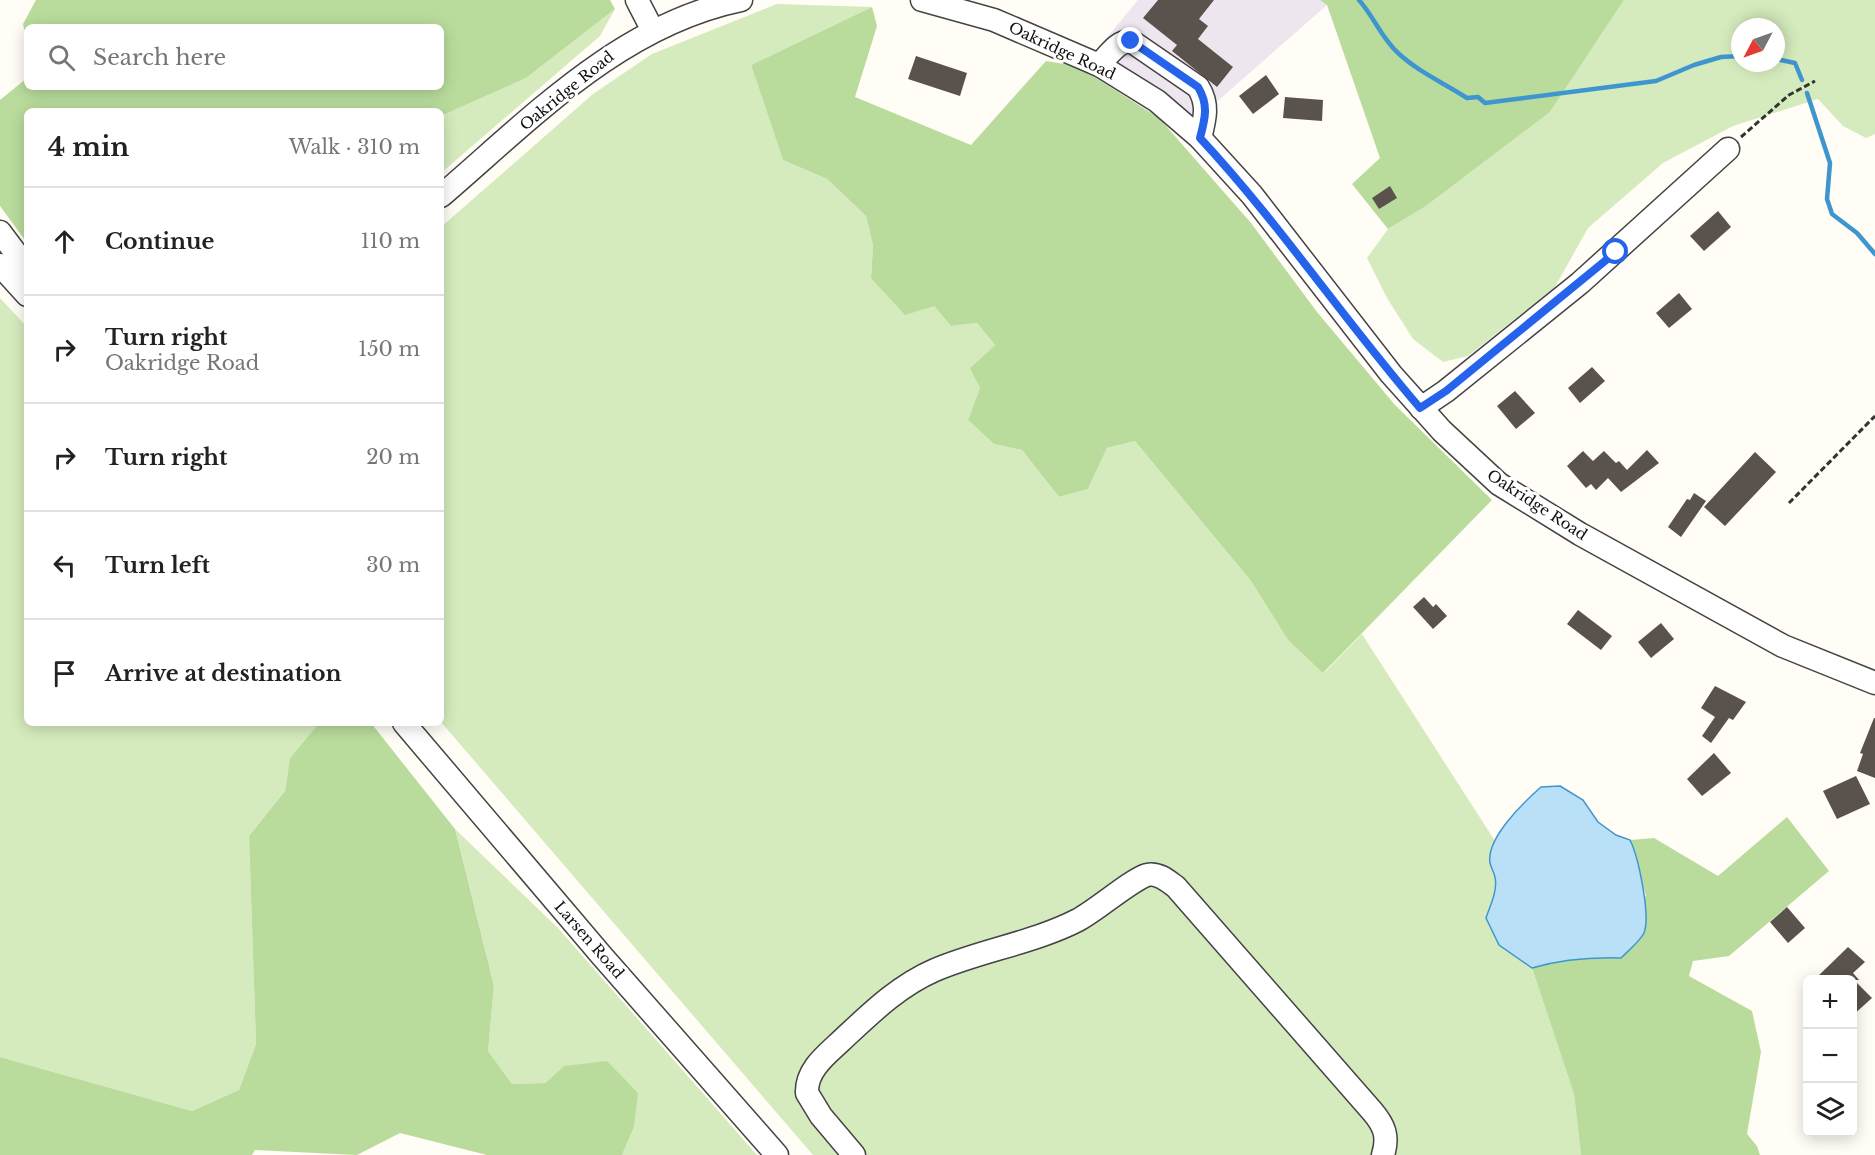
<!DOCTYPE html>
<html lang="en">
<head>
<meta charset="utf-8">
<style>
  body { margin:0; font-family:"Libre Baskerville",serif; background:#f6f6f6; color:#222 }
  .controls { position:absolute; right:18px; bottom:18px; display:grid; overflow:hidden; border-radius:9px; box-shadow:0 3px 15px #0003 }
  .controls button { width:54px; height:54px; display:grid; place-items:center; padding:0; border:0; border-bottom:2px solid #e0e0e0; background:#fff; color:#222; font:30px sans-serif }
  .compass { position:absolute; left:1731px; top:18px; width:54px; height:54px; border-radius:50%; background:#fff; box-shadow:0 3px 15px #0003; rotate:229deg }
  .stop { position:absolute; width:18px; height:18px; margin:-14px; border:4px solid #2563eb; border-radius:50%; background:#fff }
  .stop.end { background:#2563eb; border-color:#fff; box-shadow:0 2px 6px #0008 }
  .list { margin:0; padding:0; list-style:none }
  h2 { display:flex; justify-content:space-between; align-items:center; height:78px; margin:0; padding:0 24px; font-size:26px }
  h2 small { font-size:20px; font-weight:400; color:#767676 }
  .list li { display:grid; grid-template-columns:39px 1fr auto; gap:18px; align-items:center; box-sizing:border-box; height:108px; padding:0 24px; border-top:2px solid #e0e0e0 }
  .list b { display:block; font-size:22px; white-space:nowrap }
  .list p { margin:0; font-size:20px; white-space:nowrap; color:#767676 }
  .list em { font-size:20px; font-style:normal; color:#767676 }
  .icon { flex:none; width:33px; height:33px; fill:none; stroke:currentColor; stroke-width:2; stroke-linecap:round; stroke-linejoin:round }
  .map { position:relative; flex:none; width:1875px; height:1155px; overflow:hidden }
  .search { position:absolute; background:#fff; box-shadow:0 3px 15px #0003; left:24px; top:24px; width:420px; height:66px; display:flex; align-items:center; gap:15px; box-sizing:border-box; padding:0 21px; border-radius:9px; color:#767676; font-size:22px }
  .panel { position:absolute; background:#fff; box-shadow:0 3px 15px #0003; left:24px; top:108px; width:420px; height:618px; border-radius:9px }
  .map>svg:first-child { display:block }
</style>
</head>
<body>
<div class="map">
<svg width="1875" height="1155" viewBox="0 0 1875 1155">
  <rect width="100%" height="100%" fill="#fffdf5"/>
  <!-- industrial -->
  <path fill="#eee6ef" d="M1138 0H1320L1327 5 1195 121 1094 53Z"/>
  <!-- green -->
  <g fill="#d5ebbd" fill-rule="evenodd">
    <path d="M1624 0H1875V134L1866 138 1843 126 1818 99 1733 126 1663 163 1588 228 1555 287 1468 356 1443 362 1413 339 1387 298 1367 258 1388 229 1426 206 1550 112ZM1740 27H1776V63H1740Z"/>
    <path d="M777 4 872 7 751 65 783 160 827 179 866 216 873 245 871 278 934 306 951 326 977 323 995 345 971 367 980 388 968 420 994 444 1022 450 1059 497 1088 489 1107 448 1135 441 1251 581 1288 640 1324 673 1362 634 1495 841 1490 862 1496 878 1494 894 1486 918 1499 945 1532 968 1574 1094 1581 1155H813L441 722V227L593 94 652 54Z"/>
    <path d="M615 9 600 36 441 173V116L526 78Z"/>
    <path d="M0 298 27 327V723H319L290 758 285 791 249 836 256 1044 239 1090 192 1111 0 1057Z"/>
    <path d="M455 829 558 928 757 1155H622L634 1127 564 1066 545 1083 512 1084 488 1051 494 986Z"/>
  </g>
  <!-- forest -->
  <g fill="#b9dc9c">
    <path d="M36 0H610L615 9 526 78 441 116V111H27V243L0 206V100L27 78V87H441V27H27V41L23 24Z"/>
    <path d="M1320 0H1624L1550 112 1426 206 1388 229 1352 184 1380 158 1327 5Z"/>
    <path d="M872 7 877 26 855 97 971 145 1046 61 1077 66 1159 118 1251 223 1317 312 1395 405 1492 500 1323 673 1288 640 1251 581 1135 441 1107 448 1088 489 1059 497 1022 450 994 444 968 420 980 388 970 368 995 345 977 323 951 326 934 306 905 315 871 278 873 245 866 216 827 179 783 160 751 65Z"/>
    <path d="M319 723H371L455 829 494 986 488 1051 512 1084 545 1083 564 1066 607 1061 638 1093 634 1127 622 1155H487L400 1133 357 1155 255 1150 252 1155H0V1057L192 1111 239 1090 256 1044 249 836 285 791 290 758Z"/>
    <path d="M1787 817 1829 871 1729 956 1693 961 1689 976 1752 1011 1761 1052 1747 1134 1757 1146 1760 1155H1581L1574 1094 1532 968C1563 959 1590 957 1621 958L1646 895C1639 876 1639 857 1630 840L1654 838 1718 876Z"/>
  </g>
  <!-- water -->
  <path fill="#b9e0f7" stroke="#3f96cf" stroke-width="1.5" d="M1560 786 1583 800 1598 822 1616 835 1630 840C1638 856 1651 915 1644 933 1640 941 1628 951 1621 958 1590 957 1563 959 1532 968L1499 945 1486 918C1490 906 1498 890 1495 877 1494 872 1491 868 1490 863 1486 838 1524 802 1541 787Z"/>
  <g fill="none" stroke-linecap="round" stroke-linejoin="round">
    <!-- stream -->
    <g stroke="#3f96cf" stroke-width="4.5">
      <path d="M1359 0C1374 17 1381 37 1397 52 1418 72 1444 83 1467 98L1478 97 1485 103 1656 81 1694 65 1721 57 1740 56"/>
      <path d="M1776 59 1795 63 1802 80"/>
      <path d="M1807 93 1830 163 1827 199 1832 214 1857 233 1875 254"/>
    </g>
  </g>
  <!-- building -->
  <g fill="#5a524d">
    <path d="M1158 0H1214L1199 19 1208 26 1198 39 1233 67 1217 87 1172 51 1177 45 1143 18Z"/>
    <path d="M916 56 967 73 960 96 908 79Z"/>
    <path d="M1266 75 1279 94 1253 114 1239 96Z"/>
    <path d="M1285 97 1323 100 1322 121 1283 118Z"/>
    <path d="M1390 186 1397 198 1379 209 1372 198Z"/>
    <path d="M1718 211 1731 227 1704 251 1690 236Z"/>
    <path d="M1679 293 1692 309 1669 328 1656 313Z"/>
    <path d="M1592 367 1605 381 1580 403 1568 388Z"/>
    <path d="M1515 391 1535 413 1516 429 1497 406Z"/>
    <path d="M1647 450 1659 463 1621 492 1608 478 1596 490 1591 484 1586 488 1567 466 1583 451 1593 461 1604 451 1616 463 1619 461 1627 470Z"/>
    <path d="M1755 452 1776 472 1725 526 1704 507Z"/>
    <path d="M1694 493 1706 501 1681 537 1668 527 1687 499 1690 500Z"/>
    <path d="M1424 597 1433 607 1436 604 1447 616 1433 629 1413 607Z"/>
    <path d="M1578 610 1612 636 1601 650 1567 624Z"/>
    <path d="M1661 623 1674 639 1651 658 1638 642Z"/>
    <path d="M1715 686 1746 702 1733 720 1729 718 1711 743 1702 736 1715 717 1701 708Z"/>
    <path d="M1874 718H1875V778L1857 771 1863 754 1860 753Z"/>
    <path d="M1714 753 1731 773 1702 796 1687 779Z"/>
    <path d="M1856 776 1870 804 1837 819 1823 791Z"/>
    <path d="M1787 907 1805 928 1788 943 1770 922Z"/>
    <path d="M1848 947 1865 962 1853 973 1859 980H1854L1872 998 1852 1016V980H1814Z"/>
  </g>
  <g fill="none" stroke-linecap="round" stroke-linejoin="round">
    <defs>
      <g id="minor">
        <path d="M637 0 653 31"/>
        <path d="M922 0 994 20 1099 65 1157 101 1200 138 1252 195 1391 374 1442 431 1499 484 1580 534 1783 646 1875 683"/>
        <path d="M1099 65C1108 56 1118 40 1131 41L1198 87C1209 104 1205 119 1200 138"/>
        <path d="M441 196C532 118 620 25 741 0"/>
        <path d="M0 232 27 268"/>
        <path d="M0 265 27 295"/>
        <path d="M1421 408 1446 391 1580 283 1728 149"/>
        <path d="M404 723 602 956 777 1155"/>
        <path d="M854 1155 821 1116 807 1093C806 1070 826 1055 841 1041 870 1014 898 986 935 970 982 950 1033 943 1078 920 1097 910 1131 880 1147 875 1158 872 1168 881 1176 887L1372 1111C1384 1125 1389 1136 1383 1155"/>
      </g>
    </defs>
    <!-- minor casing -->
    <use href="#minor" stroke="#444" stroke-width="25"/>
    <!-- path -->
    <g stroke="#333" stroke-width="3" stroke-dasharray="6 3" stroke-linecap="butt">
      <path d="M1741 137 1789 95 1815 81"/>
      <path d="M1789 503 1875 416"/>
    </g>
    <!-- minor -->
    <use href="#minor" stroke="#fff" stroke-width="22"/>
  </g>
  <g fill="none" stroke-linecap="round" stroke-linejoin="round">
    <!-- route -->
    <path stroke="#2563eb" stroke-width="8" d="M1131 41 1198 87C1209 105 1205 119 1200 138 1279 223 1344 320 1420 408L1446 391 1616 252"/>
  </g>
  <g text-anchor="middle" stroke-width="6" stroke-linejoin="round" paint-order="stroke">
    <!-- street labels -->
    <g font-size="15" fill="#111" stroke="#fff">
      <text transform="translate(1062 51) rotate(25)" y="5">Oakridge Road</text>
      <text transform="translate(567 91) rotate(-39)" y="5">Oakridge Road</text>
      <text transform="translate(1537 505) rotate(33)" y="5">Oakridge Road</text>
      <text transform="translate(589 940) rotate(49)" y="5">Larsen Road</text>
    </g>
  </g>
</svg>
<div class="controls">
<button>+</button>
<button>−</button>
<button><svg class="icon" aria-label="layers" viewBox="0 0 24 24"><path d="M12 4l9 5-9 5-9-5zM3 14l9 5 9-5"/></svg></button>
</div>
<svg class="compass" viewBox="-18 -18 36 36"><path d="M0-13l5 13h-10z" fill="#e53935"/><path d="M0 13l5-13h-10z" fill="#767676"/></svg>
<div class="stop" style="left:1616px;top:252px"></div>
<div class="stop end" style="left:1131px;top:41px"></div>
<div class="search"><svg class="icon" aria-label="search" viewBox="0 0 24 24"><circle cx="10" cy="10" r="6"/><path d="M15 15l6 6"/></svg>Search here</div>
<section class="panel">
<h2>4 min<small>Walk · 310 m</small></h2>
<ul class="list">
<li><svg class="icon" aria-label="ahead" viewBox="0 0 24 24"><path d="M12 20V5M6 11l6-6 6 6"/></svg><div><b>Continue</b></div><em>110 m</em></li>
<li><svg class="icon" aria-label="right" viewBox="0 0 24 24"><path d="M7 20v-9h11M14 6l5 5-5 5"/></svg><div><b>Turn right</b><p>Oakridge Road</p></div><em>150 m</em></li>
<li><svg class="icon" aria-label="right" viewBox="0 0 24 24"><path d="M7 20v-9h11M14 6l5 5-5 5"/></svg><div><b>Turn right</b></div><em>20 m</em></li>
<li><svg class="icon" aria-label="left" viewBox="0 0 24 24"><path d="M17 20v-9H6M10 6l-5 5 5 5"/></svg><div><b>Turn left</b></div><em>30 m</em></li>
<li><svg class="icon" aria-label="arrive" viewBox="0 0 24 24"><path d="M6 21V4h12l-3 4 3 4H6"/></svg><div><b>Arrive at destination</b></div></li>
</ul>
</section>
</div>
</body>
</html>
